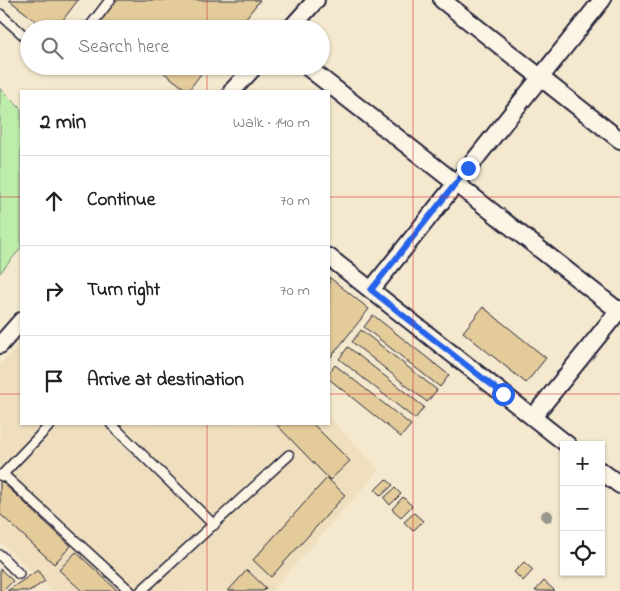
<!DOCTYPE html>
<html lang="en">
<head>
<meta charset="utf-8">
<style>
  body { margin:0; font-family:"Indie Flower",sans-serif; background:#f6f6f6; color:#222 }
  .controls { position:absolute; right:15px; bottom:15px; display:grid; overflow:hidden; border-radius:0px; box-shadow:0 1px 4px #0004 }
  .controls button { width:45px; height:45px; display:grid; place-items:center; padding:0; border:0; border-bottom:1px solid #e0e0e0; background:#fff; color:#222; font:25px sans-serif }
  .stop { position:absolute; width:15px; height:15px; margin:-11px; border:4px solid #2563eb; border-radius:50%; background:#fff }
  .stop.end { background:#2563eb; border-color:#fff; box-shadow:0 1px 5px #0008 }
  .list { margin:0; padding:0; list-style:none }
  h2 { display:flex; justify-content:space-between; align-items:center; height:65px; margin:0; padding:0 20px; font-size:21px }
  h2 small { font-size:16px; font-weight:400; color:#767676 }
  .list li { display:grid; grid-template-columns:32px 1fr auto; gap:15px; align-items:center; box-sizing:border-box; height:90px; padding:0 20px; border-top:1px solid #e0e0e0 }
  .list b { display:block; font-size:19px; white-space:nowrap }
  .list em { font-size:16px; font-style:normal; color:#767676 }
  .icon { flex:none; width:28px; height:28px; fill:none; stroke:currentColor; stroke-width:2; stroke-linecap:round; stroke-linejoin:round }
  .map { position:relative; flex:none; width:620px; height:591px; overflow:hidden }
  .search { position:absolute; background:#fff; box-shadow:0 1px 4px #0004; left:20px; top:20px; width:310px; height:55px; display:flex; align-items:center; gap:12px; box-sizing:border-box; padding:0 18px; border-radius:28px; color:#767676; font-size:19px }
  .panel { position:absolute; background:#fff; box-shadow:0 1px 4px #0004; left:20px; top:90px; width:310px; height:335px; border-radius:0px }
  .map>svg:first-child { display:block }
</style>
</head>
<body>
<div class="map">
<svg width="620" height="591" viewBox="0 0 620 591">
  <rect width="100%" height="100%" fill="#f4e8ce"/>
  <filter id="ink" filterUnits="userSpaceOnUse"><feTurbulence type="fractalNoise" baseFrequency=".02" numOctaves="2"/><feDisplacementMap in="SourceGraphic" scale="10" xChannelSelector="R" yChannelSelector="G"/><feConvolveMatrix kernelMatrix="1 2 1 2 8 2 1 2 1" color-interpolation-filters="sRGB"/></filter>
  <g filter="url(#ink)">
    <!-- built -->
    <path fill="#efdfbe" d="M21 343V424H329V417L379 470 271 591H52L0 542V365Z"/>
    <!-- green -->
    <path fill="#bdecab" stroke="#708773" d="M0 88 21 109V248L0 273Z"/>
    <!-- building -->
    <g fill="#e3cb9a" stroke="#22223b">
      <path d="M9 0H78L56 29H46Z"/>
      <path d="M116 0H260L237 29H108L99 21Z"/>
      <path d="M155 66H207L188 91Z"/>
      <path d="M329 277 369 309 330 358H329Z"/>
      <path d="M483 307 546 358 526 383 463 332Z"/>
      <path d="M373 315 449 375 440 387 364 327Z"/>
      <path d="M361 330 437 390 427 402 352 342Z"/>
      <path d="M348 347 424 407 415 419 339 359Z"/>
      <path d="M335 365 411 425 401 437 329 379V373Z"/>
      <path d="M276 424H313L350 461 330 480Z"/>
      <path d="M327 478 345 495 271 577 253 560Z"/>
      <path d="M386 479 393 485 381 496 375 490Z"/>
      <path d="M0 480 71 546 54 564 0 514Z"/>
      <path d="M395 488 401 494 390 505 384 498Z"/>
      <path d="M403 497 412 506 401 517 392 509Z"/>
      <path d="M414 513 423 521 413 531 404 522Z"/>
      <path d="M76 552 118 591H82L59 570Z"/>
      <path d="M524 562 533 570 523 581 514 572Z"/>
      <path d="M0 569 13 581 3 591H0Z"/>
      <path d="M38 570 45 581 30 591H7Z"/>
      <path d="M247 570 266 588 263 591H228Z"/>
      <path d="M544 581 554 590 553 591H535Z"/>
    </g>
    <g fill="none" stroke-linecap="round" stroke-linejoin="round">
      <defs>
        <g id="service">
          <path d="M0 14 29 40"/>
          <path d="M88 29 110 0"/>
          <path d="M111 424 214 525"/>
          <path d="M0 475 7 478 130 591"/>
          <path d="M2 475 51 424"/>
          <path d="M0 555 19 574"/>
          <path d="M141 591 289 455"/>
        </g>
        <g id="minor">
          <path d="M442 0 620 140"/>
          <path d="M290 29 316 0"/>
          <path d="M306 66 620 312"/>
          <path d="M232 91 255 66"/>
          <path d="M329 257 568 445"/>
          <path d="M371 290 602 0"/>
          <path d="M0 345 21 321"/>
          <path d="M533 417 620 309"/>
          <path d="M601 471 620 485"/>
        </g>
      </defs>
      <!-- service casing -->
      <use href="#service" stroke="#22223b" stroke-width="12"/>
      <!-- minor casing -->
      <use href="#minor" stroke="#22223b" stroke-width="20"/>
      <!-- service -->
      <use href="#service" stroke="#fcf5e5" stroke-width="9"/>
      <!-- minor -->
      <use href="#minor" stroke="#fcf5e5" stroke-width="16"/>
    </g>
    <!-- trees -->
    <circle fill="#96978d" cx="547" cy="516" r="6"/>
  </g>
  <g fill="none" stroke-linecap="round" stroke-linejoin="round" filter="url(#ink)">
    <!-- route -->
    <path stroke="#2563eb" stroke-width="6" d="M468 168 371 290 503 394"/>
  </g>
  <!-- grid -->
  <path fill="none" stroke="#d62828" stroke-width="1" stroke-opacity="0.55" d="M207 0V29M413 0V591M207 66V91M0 197H21M329 197H620M0 394H21M329 394H620M207 424V591"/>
</svg>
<div class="controls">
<button>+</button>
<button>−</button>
<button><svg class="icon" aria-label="locate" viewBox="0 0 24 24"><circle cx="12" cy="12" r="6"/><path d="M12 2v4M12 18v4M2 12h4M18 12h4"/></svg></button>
</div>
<div class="stop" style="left:503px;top:394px"></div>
<div class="stop end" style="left:468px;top:168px"></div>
<div class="search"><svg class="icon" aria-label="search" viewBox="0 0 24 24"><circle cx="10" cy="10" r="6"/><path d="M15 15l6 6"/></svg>Search here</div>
<section class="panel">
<h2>2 min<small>Walk · 140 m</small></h2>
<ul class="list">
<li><svg class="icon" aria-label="ahead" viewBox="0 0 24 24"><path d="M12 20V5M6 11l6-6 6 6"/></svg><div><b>Continue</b></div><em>70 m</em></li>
<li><svg class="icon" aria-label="right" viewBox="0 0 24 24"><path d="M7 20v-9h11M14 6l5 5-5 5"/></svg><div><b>Turn right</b></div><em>70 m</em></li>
<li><svg class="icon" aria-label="arrive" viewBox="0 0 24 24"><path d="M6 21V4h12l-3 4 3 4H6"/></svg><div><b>Arrive at destination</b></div></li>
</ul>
</section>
</div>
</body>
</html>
